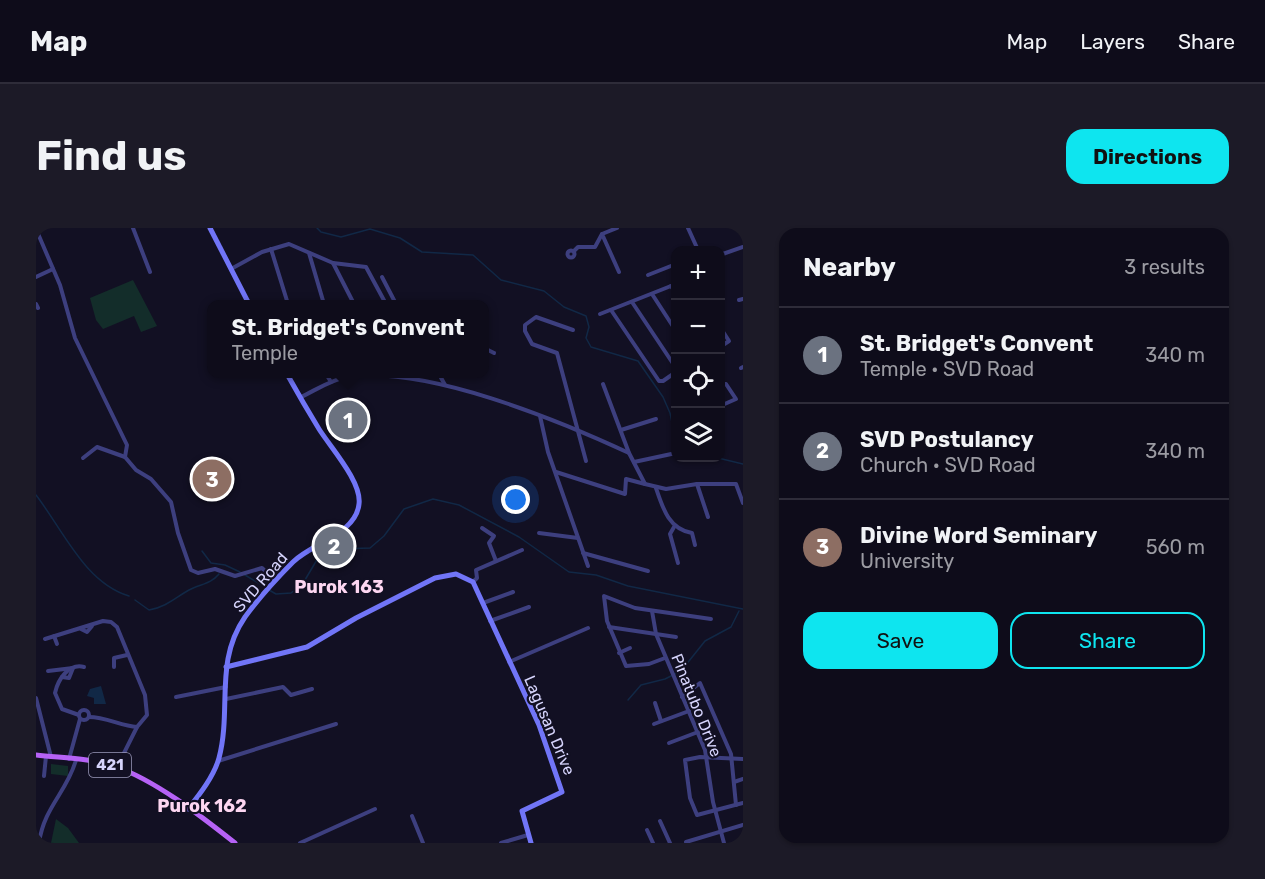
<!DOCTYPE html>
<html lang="en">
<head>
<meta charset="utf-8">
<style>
  body { margin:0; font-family:Rubik,sans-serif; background:#1c1a27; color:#f1f3f6 }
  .controls { position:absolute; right:18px; top:18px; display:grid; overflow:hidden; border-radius:12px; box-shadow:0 2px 4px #0004 }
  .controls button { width:54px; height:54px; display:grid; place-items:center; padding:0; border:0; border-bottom:2px solid #2e2c39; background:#0e0c1a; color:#f1f3f6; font:30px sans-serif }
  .you { position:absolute; left:480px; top:272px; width:21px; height:21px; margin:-15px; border:4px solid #fff; border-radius:50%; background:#1a73e8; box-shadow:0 0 0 9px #1a73e833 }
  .badge { display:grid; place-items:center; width:39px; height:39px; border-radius:50%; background:#0ee5ef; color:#fff; font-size:20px; font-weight:700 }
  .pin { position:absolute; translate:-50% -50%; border:3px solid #fff; box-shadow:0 2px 6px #0006 }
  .popup { position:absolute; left:171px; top:72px; width:282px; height:78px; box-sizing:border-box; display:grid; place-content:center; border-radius:12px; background:#0e0c1a; filter:drop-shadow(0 2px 4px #0005); font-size:20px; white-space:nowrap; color:#9b9ba2 }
  .popup b { font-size:22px; color:#f1f3f6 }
  .popup::after { content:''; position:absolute; left:50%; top:100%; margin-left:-12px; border:12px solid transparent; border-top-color:#0e0c1a }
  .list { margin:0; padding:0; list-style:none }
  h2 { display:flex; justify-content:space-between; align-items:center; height:78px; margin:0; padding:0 24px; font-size:26px }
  h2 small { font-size:20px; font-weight:400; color:#9b9ba2 }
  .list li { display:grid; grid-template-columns:39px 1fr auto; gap:18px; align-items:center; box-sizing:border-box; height:96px; padding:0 24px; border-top:2px solid #2e2c39 }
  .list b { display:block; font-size:22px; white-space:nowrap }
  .list p { margin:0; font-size:20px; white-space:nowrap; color:#9b9ba2 }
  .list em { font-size:20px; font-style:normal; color:#9b9ba2 }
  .actions { display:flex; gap:12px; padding:18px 24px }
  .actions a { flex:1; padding:14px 0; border:2px solid #0ee5ef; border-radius:18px; text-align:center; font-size:21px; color:#0ee5ef }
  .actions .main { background:#0ee5ef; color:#111 }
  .icon { flex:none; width:33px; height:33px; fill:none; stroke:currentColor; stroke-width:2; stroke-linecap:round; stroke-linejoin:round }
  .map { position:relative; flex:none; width:707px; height:615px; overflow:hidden; border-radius:18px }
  header { display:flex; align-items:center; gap:36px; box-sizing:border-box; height:84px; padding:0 30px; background:#0e0c1a; border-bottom:2px solid #2e2c39 }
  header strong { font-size:28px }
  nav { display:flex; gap:33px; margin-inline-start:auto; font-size:21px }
  .intro { display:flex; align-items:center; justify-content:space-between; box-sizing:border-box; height:144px; padding:0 36px }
  h1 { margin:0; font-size:42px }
  .button { padding:15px 27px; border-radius:18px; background:#0ee5ef; color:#111; font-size:21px; font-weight:700 }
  main { display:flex; gap:36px; padding:0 36px }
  aside { flex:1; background:#0e0c1a; border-radius:18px; box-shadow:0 2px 4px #0004 }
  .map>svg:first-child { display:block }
</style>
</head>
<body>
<header>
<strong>Map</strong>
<nav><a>Map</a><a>Layers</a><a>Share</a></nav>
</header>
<div class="intro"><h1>Find us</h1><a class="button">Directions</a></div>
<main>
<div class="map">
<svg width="707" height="615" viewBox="0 0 707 615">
  <rect width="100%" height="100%" fill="#121023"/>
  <!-- green -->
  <g fill="#132d2a">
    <path d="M97 52 121 98 105 104 98 88 67 101 60 92 54 70Z"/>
    <path d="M15 536 32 538V548L15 546Z"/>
    <path d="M20 591 32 600 43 615H15Z"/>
  </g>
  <!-- water -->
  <path fill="#112846" d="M65 458 70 476H58V470L51 468 54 461Z"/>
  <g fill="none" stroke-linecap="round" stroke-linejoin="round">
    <!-- stream -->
    <g stroke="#112846" stroke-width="1.5">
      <path d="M281 0 285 4 305 9 334 1 364 10 386 24 437 27 465 52 508 63 528 79 550 88 553 99 550 110 555 119 602 133 627 169 634 185 640 213"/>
      <path d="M682 230 707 236"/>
      <path d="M0 267C27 302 49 355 93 368"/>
      <path d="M166 323 175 335 189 337 204 344"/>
      <path d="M209 347 229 359"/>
      <path d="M233 362 240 366 255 365 266 357 282 330 301 321 334 320 348 308 368 281 397 271 423 277 483 309 533 344 560 347 592 358 707 381"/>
      <path d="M99 372 113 382C130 379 139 370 153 362 164 356 175 356 183 346"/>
      <path d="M592 472 605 457 629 451 645 443 669 413 695 399 703 383"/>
    </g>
    <!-- street -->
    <g stroke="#3d3f7f" stroke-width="4">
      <path d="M97 0 114 44"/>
      <path d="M581 0 566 6 583 44"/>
      <path d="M652 0 662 22"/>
      <path d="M0 1 24 57 39 110 91 217 89 229 100 242 115 251 135 274 142 305 155 342 162 345 179 341 199 348 226 340 239 352"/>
      <path d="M235 21 252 76"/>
      <circle cx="535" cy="26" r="3.5"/>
      <path d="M538 23 542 19H559L566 6"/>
      <path d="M273 25 288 76"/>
      <path d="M684 27 707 19"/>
      <path d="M297 35 318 76"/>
      <path d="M195 41 226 24 253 16 297 35 330 39 350 76"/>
      <path d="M612 47 640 36"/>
      <path d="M0 49 17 41"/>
      <path d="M346 49 360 76"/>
      <path d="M635 58 640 65"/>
      <path d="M616 66 640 103"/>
      <path d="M703 72 707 71"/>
      <path d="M596 74 640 140"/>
      <path d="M0 76 2 80"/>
      <path d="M575 82 623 153H627L640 144"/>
      <path d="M564 86 640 56"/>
      <path d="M684 99 693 113 684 119"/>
      <path d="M537 102 500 89 489 97V103L496 116 521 125 550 233"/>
      <path d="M448 120 458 125"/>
      <path d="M705 140 707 139"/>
      <path d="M290 146 295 154"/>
      <path d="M403 146 409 157"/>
      <path d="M567 156 593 225 609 256 630 261 661 256H700L707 275"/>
      <path d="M684 156H690L700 171 684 178"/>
      <path d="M265 169C280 162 294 152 311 149 389 137 522 192 593 225"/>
      <path d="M504 188 512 224 552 338"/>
      <path d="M585 202 620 191"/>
      <path d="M47 230 61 219 89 229"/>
      <path d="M598 234 640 225"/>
      <path d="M520 244 589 266 590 251 609 256"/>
      <path d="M661 256 672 289"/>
      <path d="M620 260C627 281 633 301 656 305L659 317"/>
      <path d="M638 299 634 306 642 335"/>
      <path d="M446 300 458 308 453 315 460 333"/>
      <path d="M503 305 542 310"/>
      <path d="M547 325 612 343"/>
      <path d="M437 354 441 350 440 342 486 322"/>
      <path d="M447 375 477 364"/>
      <path d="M616 383 620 406 669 522 677 574 688 615"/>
      <path d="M454 393 493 379"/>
      <path d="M573 399 640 409"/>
      <path d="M45 401 51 404 56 398"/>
      <path d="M18 408 21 416"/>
      <path d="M9 411 67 393 75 394 81 399 109 467 111 487 101 499 81 539"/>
      <path d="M583 425 594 420"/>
      <path d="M629 430 613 436 590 438 571 393 568 368 599 380 675 391"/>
      <path d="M473 434 552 400"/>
      <path d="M78 439V430L91 427"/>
      <path d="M12 443 37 440 33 450 26 449"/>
      <path d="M140 469 190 459"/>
      <path d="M646 469 664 455 695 526 700 577"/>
      <path d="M0 470 15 529"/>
      <path d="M190 471 247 459 255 467 276 461"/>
      <path d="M619 475 625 493"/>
      <circle cx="48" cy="487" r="5"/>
      <path d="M43 487 26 481 19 465C22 451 33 435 48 439"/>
      <path d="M53 489C70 489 85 498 101 499"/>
      <path d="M618 496 653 483"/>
      <path d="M633 515 662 504"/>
      <path d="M33 531 44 491"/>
      <path d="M707 531 664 529 649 532 654 570 661 587 707 575"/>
      <path d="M182 533 300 496"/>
      <path d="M8 548 10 528"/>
      <path d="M698 554 707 551"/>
      <path d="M376 588 387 615"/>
      <path d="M624 593 634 615"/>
      <path d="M611 602 617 615"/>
      <path d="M650 614 707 597"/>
      <path d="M3 615C8 579 31 564 40 532"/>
      <path d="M264 615 339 581"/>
      <path d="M465 615 492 607"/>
    </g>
    <!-- secondary -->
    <g stroke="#7175f7" stroke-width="5">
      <path d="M174 0 213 76"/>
      <path d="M190 439 271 419 320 390 399 350 420 346 437 354 503 497 526 564 486 583 495 615"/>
      <path d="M152 581C164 566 178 548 183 530 196 480 178 434 209 389 223 370 240 351 257 334 276 315 320 306 323 276 326 254 295 220 283 201 272 183 261 164 251 146"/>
    </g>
    <!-- primary -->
    <path stroke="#b662f6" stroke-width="5" d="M0 527C25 530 54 530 78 538 119 552 165 588 199 615"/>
  </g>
  <g text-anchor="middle" stroke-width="4.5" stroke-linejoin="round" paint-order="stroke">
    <!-- shield labels -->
    <rect fill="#121023" stroke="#9b99bb" stroke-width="1.5" x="53" y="525" width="42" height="24" rx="4.5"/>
    <g font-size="15" font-weight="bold" fill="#d6d4fc">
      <text x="74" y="542">421</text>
    </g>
    <!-- street labels -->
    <g font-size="16" fill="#d6d4fc" stroke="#121023">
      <text transform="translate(224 354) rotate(-49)" y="6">SVD Road</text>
      <text transform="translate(661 477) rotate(68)" y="6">Pinatubo Drive</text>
      <text transform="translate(514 497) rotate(67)" y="6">Lagusan Drive</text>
    </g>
    <!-- neighbourhood labels -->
    <g font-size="18" font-weight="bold" fill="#fdd6f1" stroke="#121023">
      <text x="303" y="365">Purok 163</text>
      <text x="166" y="584">Purok 162</text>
    </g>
  </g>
</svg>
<div class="controls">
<button>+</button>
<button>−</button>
<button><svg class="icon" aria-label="locate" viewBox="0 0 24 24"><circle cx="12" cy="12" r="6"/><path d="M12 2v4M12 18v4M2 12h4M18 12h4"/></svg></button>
<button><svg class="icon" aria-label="layers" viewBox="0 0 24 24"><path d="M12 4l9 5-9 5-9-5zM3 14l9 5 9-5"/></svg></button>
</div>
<div class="you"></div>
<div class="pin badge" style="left:312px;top:192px;background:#6b7280">1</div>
<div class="popup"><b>St. Bridget's Convent</b>Temple</div>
<div class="pin badge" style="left:298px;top:318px;background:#6b7280">2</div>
<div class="pin badge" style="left:176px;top:251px;background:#8d6e63">3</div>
</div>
<aside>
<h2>Nearby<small>3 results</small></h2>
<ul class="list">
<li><span class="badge" style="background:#6b7280">1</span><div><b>St. Bridget's Convent</b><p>Temple · SVD Road</p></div><em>340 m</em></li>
<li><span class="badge" style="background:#6b7280">2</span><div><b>SVD Postulancy</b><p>Church · SVD Road</p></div><em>340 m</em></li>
<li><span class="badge" style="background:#8d6e63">3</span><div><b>Divine Word Seminary</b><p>University</p></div><em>560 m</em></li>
</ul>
<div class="actions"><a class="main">Save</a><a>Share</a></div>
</aside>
</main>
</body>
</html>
